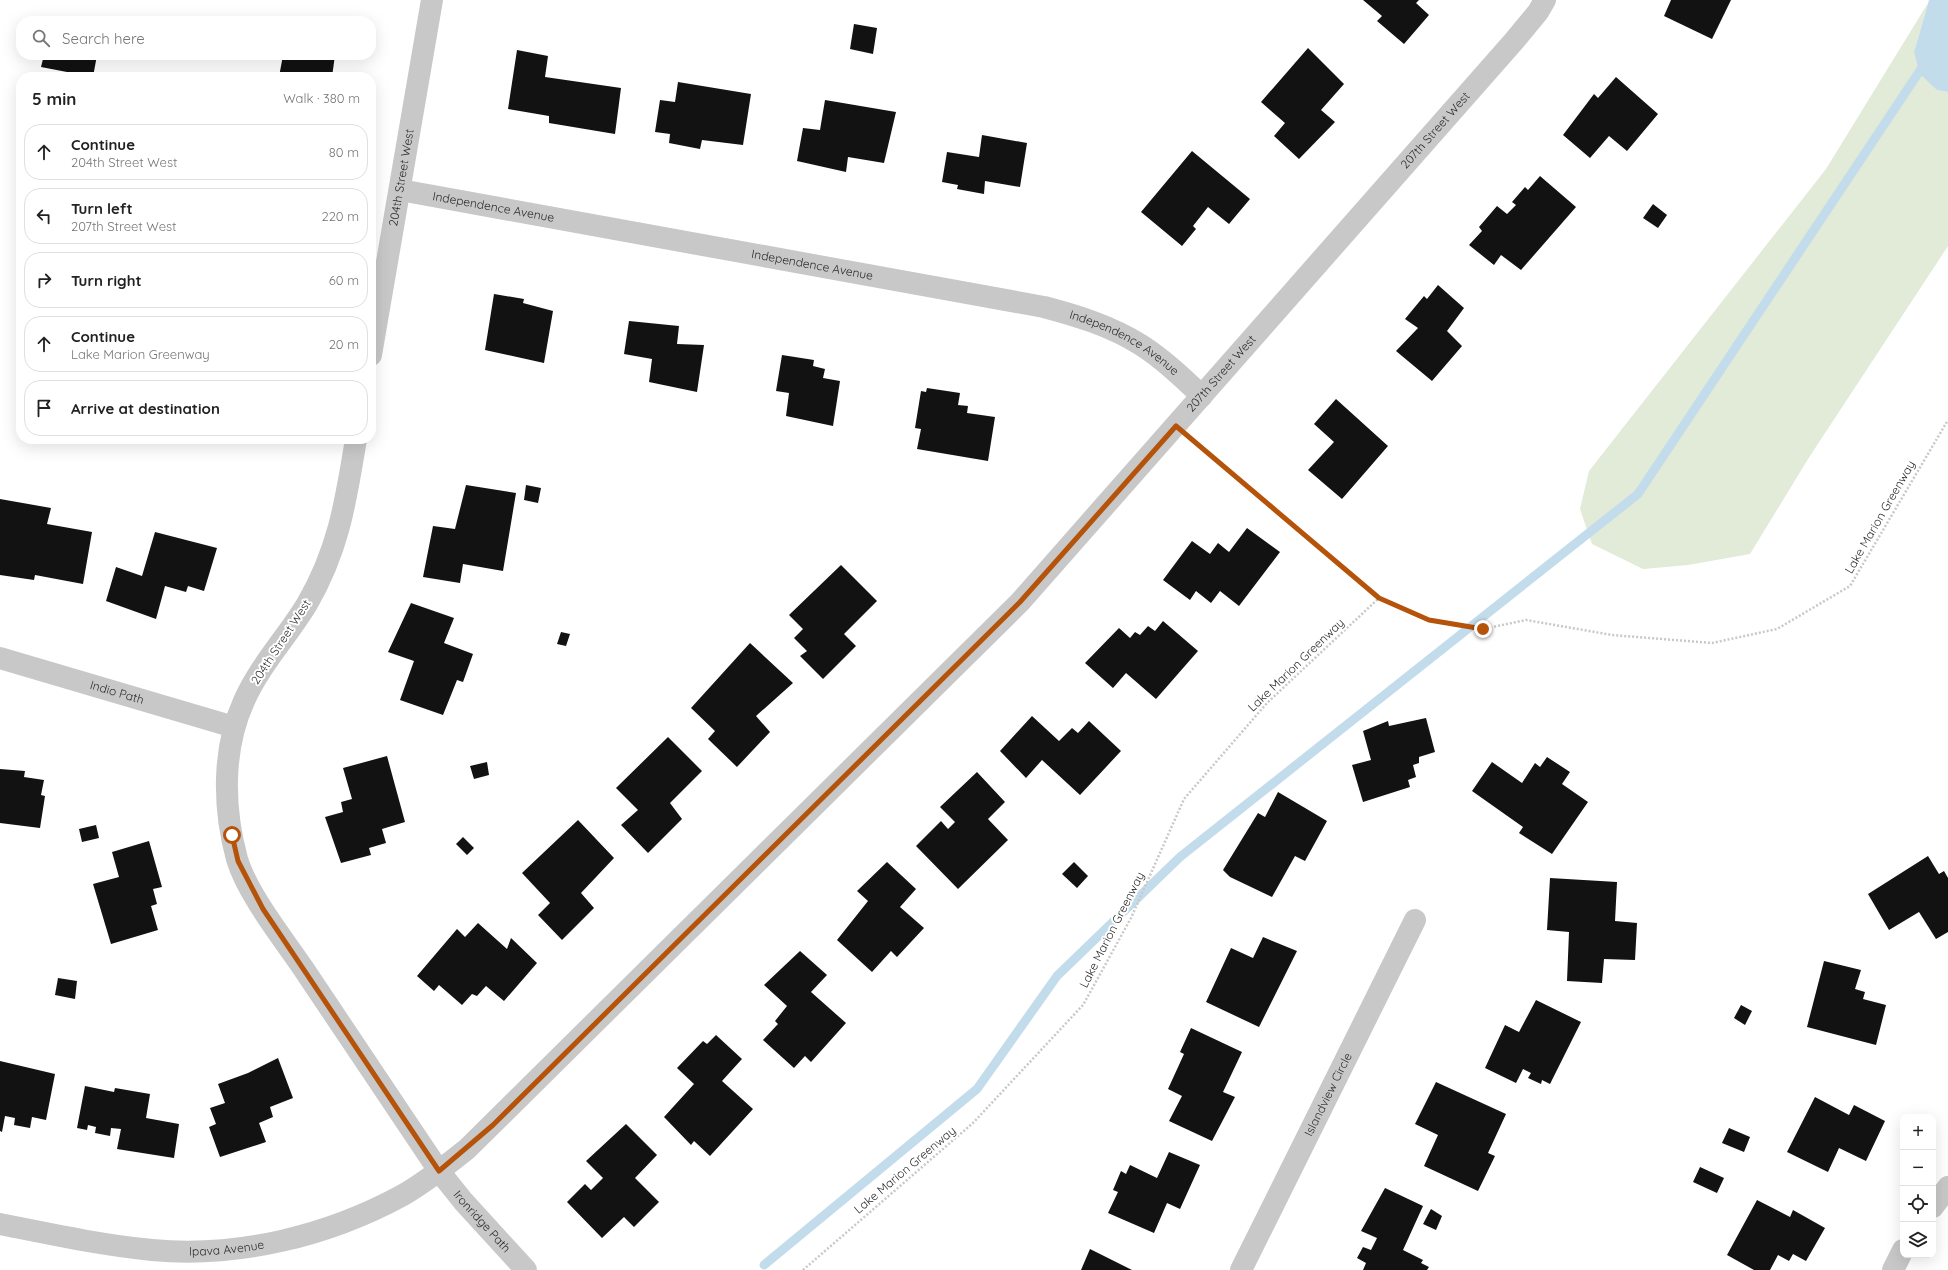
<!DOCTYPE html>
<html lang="en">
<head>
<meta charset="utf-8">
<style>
  body { margin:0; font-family:Quicksand,sans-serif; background:#f2f2f2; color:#222 }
  .controls { position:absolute; right:12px; bottom:12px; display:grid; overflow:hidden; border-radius:8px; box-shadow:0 4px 16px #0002 }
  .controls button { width:36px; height:36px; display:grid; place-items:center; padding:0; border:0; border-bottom:1px solid #e0e0e0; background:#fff; color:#222; font:20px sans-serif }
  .stop { position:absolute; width:12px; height:12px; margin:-9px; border:3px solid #b45309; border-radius:50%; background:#fff }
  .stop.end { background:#b45309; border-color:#fff; box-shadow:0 1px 4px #0008 }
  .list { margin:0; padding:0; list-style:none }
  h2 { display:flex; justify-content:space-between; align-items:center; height:52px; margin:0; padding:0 16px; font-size:17px }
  h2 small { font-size:13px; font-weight:400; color:#767676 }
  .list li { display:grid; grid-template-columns:26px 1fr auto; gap:12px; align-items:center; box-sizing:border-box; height:56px; margin:0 8px 8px; padding:0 8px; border:1px solid #e0e0e0; border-radius:16px }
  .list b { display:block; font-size:15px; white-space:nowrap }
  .list p { margin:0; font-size:13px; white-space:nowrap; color:#767676 }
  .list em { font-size:13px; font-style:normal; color:#767676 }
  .icon { flex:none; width:22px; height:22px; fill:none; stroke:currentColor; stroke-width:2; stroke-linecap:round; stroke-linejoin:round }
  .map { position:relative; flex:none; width:1948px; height:1270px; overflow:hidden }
  .search { position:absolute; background:#fff; box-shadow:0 4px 16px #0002; left:16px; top:16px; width:360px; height:44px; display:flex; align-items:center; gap:10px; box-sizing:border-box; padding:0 14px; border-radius:16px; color:#767676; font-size:15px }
  .panel { position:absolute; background:#fff; box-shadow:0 4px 16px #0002; left:16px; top:72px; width:360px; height:372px; border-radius:16px }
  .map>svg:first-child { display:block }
</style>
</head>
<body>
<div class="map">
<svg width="1948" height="1270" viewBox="0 0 1948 1270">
  <rect width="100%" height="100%" fill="#fff"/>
  <!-- green -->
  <path fill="#e2ead8" d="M1928 3 1914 52 1937 90 1948 92V246L1808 459 1750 554 1688 565 1643 569 1592 544 1580 509 1589 471 1826 169Z"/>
  <!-- water -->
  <path fill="#c3dceb" d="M1929 0H1948V92L1937 90 1920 74 1914 52Z"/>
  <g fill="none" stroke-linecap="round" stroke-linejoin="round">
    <!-- stream -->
    <path stroke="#c3dceb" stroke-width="9" d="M764 1265 977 1089 1057 976 1180 857 1638 494 1925 63"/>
  </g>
  <!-- building -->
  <g fill="#121212">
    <path d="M1363 0H1419L1416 3 1429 15 1404 44 1377 21 1382 16Z"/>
    <path d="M1671 0H1731L1712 39 1664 16Z"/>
    <path d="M854 24 877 28 873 54 850 49Z"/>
    <path d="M1308 48 1344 84 1321 110 1335 122 1299 159 1274 136 1285 123 1261 102Z"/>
    <path d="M517 50 548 56 545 77 621 88 615 134 549 123V116L508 109Z"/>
    <path d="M44 55H97L93 77 41 67Z"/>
    <path d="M283 55H335L332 77H279Z"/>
    <path d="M1616 77 1658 114 1627 151 1609 136 1590 158 1563 135 1594 94 1598 98Z"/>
    <path d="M678 82 751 94 743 145 702 140 700 149 669 143 670 134 655 132 660 100 675 102Z"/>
    <path d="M825 100 896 112 884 163 848 157 846 172 797 161 803 128 820 130Z"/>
    <path d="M982 135 1027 143 1020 187 985 181 984 194 957 189 958 185 942 182 947 152 979 157Z"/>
    <path d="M1192 151 1250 199 1229 224 1208 207 1193 226 1196 229 1182 246 1141 212Z"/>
    <path d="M1540 176 1576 207 1521 270 1501 255 1494 265 1469 245 1482 231 1479 227 1497 206 1507 214 1516 205 1512 202 1525 187 1528 190Z"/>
    <path d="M1653 204 1667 215 1658 228 1643 218Z"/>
    <path d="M1438 285 1464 308 1447 331 1462 346 1432 381 1396 351 1418 328 1405 319 1424 296 1427 299Z"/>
    <path d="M494 294 524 299 523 303 553 311 544 363 485 350Z"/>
    <path d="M629 321 679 326 677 344 704 345 697 392 649 382 652 359 624 354Z"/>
    <path d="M782 355 814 360 813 366 825 369 823 378 840 381 833 426 786 416 789 393 776 391Z"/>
    <path d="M927 388 960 393 958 405 968 406 967 413 995 417 988 461 917 449 921 429 915 428 921 391 926 392Z"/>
    <path d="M1336 399 1388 446 1342 499 1308 470 1334 442 1314 424Z"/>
    <path d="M466 485 516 493 503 571 463 564 460 583 423 577 433 526 455 529Z"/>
    <path d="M526 485 541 488 538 503 524 500Z"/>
    <path d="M0 499 51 508 47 524 92 532 83 584 35 575 34 580 0 575Z"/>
    <path d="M1247 528 1280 552 1239 606 1220 591 1211 603 1196 591 1190 600 1163 580 1192 541 1210 554 1218 543 1229 552Z"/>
    <path d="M155 532 217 548 204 591 188 586 186 592 165 586 156 619 106 601 116 567 142 576Z"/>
    <path d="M841 565 877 601 844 634 856 646 823 679 800 656 807 651 794 638 803 629 789 615Z"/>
    <path d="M411 603 454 618 444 643 473 654 463 682 457 680 443 715 400 700 414 661 388 652Z"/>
    <path d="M1163 621 1198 651 1156 699 1126 673 1113 688 1085 663 1119 628 1130 638 1135 632 1140 635 1148 626 1155 631Z"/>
    <path d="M561 632 570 634 566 646 557 644Z"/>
    <path d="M750 643 793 683 756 716 770 732 737 767 708 739 715 731 691 708Z"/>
    <path d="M1032 716 1059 741 1072 728 1078 733 1089 721 1121 751 1080 795 1042 760 1026 778 1000 751Z"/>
    <path d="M1426 718 1435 752 1419 757V763L1413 765 1416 777 1408 780 1410 787 1363 802 1352 765 1371 760 1363 731 1388 721 1389 726Z"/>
    <path d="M668 737 702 771 670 803 682 819 648 853 621 825 638 810 616 788Z"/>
    <path d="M387 756 405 822 382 829 386 843 369 848 371 855 341 863 325 817 343 812 341 802 352 799 343 768Z"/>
    <path d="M1547 757 1570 772 1562 784 1588 802 1552 854 1519 833 1523 827 1472 791 1492 762 1522 783 1535 763 1540 767Z"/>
    <path d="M487 762 489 775 474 779 470 766Z"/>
    <path d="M0 769 25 771 24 777 44 780 41 795 45 796 40 828 0 823Z"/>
    <path d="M977 772 1005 802 988 819 1008 840 958 889 916 846 941 821 948 829 955 822 940 807Z"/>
    <path d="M1278 792 1327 821 1305 861 1295 856 1272 897 1230 877 1223 870 1258 813 1265 817Z"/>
    <path d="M578 820 614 858 581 893 594 908 562 940 538 915 550 903 522 873Z"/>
    <path d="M96 825 99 838 82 842 79 829Z"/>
    <path d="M463 837 474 848 467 855 456 844Z"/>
    <path d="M149 841 162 887 153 889 157 904 151 906 158 930 111 944 93 884 119 877 112 852Z"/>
    <path d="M1928 856 1939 874 1944 871 1948 878V932L1936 939 1919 912 1889 930 1868 894Z"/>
    <path d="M887 862 916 889 900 907 924 928 897 957 891 951 872 972 837 940 868 901 857 891Z"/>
    <path d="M1074 862 1088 876 1077 888 1062 874Z"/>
    <path d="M1550 878 1617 882 1615 921 1637 923 1635 960 1604 959 1602 983 1567 981 1569 932 1547 930Z"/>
    <path d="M478 923 507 949 511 938 537 963 504 1001 486 986 477 996 472 994 462 1005 439 985 434 991 417 976 457 929 465 937Z"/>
    <path d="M1263 937 1297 951 1259 1027 1206 1002 1231 948 1253 958Z"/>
    <path d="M800 951 827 975 811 992 846 1023 811 1062 805 1056 794 1068 763 1040 778 1024 775 1021 787 1006 764 985Z"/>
    <path d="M1824 961 1861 970 1855 989 1865 992 1863 999 1886 1005 1876 1045 1807 1027Z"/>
    <path d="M58 978 77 981 75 999 55 995Z"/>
    <path d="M1536 1000 1581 1022 1550 1084 1542 1080 1541 1084 1528 1078 1531 1073 1523 1069 1516 1083 1485 1068 1505 1025 1519 1032Z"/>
    <path d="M1741 1005 1752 1011 1745 1025 1734 1018Z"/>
    <path d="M1191 1028 1242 1052 1223 1092 1235 1097 1212 1141 1169 1121 1182 1096 1168 1089 1184 1054 1180 1052Z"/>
    <path d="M716 1035 742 1059 722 1081 753 1109 710 1156 694 1141 691 1145 664 1117 694 1084 677 1068 703 1041 707 1044Z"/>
    <path d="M278 1058 293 1098 270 1107 273 1117 259 1123 266 1142 220 1157 209 1127 216 1124 210 1108 225 1103 218 1084 248 1073Z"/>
    <path d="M0 1061 55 1074 46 1120 32 1117 30 1128 14 1125 15 1118 5 1116 2 1132 0 1131Z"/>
    <path d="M1436 1082 1506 1114 1488 1153 1495 1156 1478 1191 1424 1166 1438 1135 1415 1124Z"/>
    <path d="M85 1086 114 1092 115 1088 150 1094 146 1118 179 1124 174 1158 117 1149 121 1129 111 1128 110 1136 95 1133 96 1127 88 1125 87 1130 77 1128Z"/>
    <path d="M1815 1097 1849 1115 1854 1105 1885 1121 1866 1161 1839 1148 1828 1172 1787 1152Z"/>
    <path d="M626 1124 657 1155 635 1178 659 1202 634 1227 624 1217 602 1238 567 1202 585 1184 591 1190 603 1178 586 1161Z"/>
    <path d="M1729 1128 1750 1137 1744 1152 1722 1143Z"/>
    <path d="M1169 1152 1200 1165 1180 1209 1167 1203 1154 1233 1108 1213 1118 1192 1113 1190 1121 1171 1126 1174 1130 1165 1157 1178Z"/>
    <path d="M1700 1167 1724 1178 1717 1193 1693 1182Z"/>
    <path d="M1385 1188 1423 1206 1403 1250 1423 1260 1421 1263 1429 1267 1427 1270H1363L1366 1263 1357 1258 1363 1247 1371 1250 1377 1238 1361 1231Z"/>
    <path d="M1757 1200 1790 1217 1793 1210 1825 1228 1806 1261 1793 1254 1789 1261 1778 1255 1770 1270H1754L1727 1255Z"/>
    <path d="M1431 1209 1442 1216 1436 1230 1423 1224Z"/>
    <path d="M1090 1249 1132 1270H1081Z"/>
  </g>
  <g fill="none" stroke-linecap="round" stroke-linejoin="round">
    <!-- path -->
    <g stroke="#c8c8c8" stroke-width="2.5" stroke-dasharray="2 2" stroke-linecap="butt">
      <path d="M1196 444 1379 598 1429 620 1483 629 1526 620 1612 635 1712 643 1777 629 1850 586 1948 420"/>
      <path d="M803 1270 973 1123 1083 1005 1131 918 1184 799 1267 703 1379 598"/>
    </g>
    <!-- minor -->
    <g stroke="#c8c8c8" stroke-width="22">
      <path id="s1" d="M400 190 1044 307C1078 316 1111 326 1141 345 1163 359 1183 378 1202 396"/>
      <path id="s2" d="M371 355 432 0"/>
      <path id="s3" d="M356 439C346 500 339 549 307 604 287 637 260 665 244 701 222 749 223 808 237 859 248 895 282 937 303 968 348 1036 394 1103 439 1171L463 1201 526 1270"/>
      <path id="s4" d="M0 658 234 727"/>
      <path d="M1933 1207 1948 1187"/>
      <path id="s5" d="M0 1224C50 1234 101 1245 152 1250 238 1258 328 1236 403 1195 426 1182 447 1165 467 1149L1020 602 1514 41 1538 12 1545 0"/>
      <path id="s6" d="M1241 1270 1415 920"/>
      <path d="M1893 1270 1903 1250"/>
    </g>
  </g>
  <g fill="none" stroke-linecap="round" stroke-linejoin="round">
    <!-- route -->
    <path stroke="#b45309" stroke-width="5" d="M232 835 238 861 263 909 439 1171 493 1125 1020 602 1176 426 1379 598 1429 620 1483 629"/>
  </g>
  <g text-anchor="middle" stroke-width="4" stroke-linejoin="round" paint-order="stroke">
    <!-- street labels -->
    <g font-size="12" fill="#2b2b2b" stroke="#fff">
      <text dy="4" stroke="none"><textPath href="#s5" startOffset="1900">207th Street West</textPath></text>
      <text dy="4" stroke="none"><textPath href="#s2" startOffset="180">204th Street West</textPath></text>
      <text dy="4" stroke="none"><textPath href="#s1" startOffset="95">Independence Avenue</textPath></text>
      <text dy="4" stroke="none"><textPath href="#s1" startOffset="419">Independence Avenue</textPath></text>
      <text dy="4" stroke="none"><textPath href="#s1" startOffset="743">Independence Avenue</textPath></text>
      <text dy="4" stroke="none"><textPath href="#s5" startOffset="1576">207th Street West</textPath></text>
      <text transform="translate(1880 517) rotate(-60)" y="4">Lake Marion Greenway</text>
      <text transform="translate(281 642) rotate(-57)" y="4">204th Street West</text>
      <text transform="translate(1296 665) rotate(-44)" y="4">Lake Marion Greenway</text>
      <text dy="4" stroke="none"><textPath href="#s4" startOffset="122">Indio Path</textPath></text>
      <text transform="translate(1112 930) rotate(-63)" y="4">Lake Marion Greenway</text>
      <text dy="4" stroke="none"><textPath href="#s6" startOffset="196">Islandview Circle</textPath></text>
      <text transform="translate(905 1170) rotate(-40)" y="4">Lake Marion Greenway</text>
      <text dy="4" stroke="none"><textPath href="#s3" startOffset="889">Ironridge Path</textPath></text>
      <text dy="4" stroke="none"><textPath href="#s5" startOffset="229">Ipava Avenue</textPath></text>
    </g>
  </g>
</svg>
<div class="controls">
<button>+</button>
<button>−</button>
<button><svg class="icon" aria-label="locate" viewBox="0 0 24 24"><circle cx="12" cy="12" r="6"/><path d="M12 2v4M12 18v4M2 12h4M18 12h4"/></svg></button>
<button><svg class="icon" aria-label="layers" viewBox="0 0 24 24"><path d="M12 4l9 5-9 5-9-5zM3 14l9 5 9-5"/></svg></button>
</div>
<div class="stop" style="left:232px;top:835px"></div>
<div class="stop end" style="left:1483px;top:629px"></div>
<div class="search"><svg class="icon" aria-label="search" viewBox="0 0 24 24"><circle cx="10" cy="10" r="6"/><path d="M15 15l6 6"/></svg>Search here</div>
<section class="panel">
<h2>5 min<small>Walk · 380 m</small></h2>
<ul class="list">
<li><svg class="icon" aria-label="ahead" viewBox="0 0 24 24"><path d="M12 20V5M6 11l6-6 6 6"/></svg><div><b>Continue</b><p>204th Street West</p></div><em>80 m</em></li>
<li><svg class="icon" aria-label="left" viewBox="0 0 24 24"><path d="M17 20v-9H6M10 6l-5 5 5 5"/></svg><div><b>Turn left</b><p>207th Street West</p></div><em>220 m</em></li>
<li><svg class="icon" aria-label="right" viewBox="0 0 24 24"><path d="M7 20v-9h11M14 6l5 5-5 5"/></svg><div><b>Turn right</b></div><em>60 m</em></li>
<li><svg class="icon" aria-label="ahead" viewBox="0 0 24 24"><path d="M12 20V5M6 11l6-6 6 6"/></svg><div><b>Continue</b><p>Lake Marion Greenway</p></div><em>20 m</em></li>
<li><svg class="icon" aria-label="arrive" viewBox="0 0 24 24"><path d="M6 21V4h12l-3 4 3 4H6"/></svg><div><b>Arrive at destination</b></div></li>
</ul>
</section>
</div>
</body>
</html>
